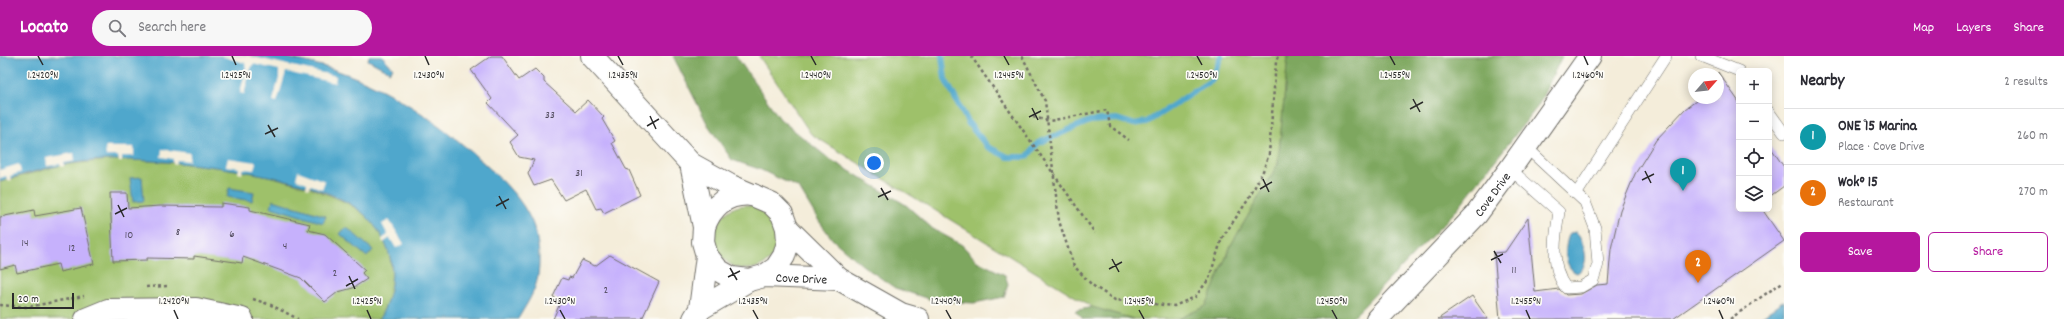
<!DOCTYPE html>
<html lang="en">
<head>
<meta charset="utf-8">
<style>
  body { margin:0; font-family:Dekko,sans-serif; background:#f7f7f7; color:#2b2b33 }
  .controls { position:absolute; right:12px; top:12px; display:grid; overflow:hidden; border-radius:6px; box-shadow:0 2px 10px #0003 }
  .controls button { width:36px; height:36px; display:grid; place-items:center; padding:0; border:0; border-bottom:1px solid #e1e1e2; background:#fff; color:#2b2b33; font:20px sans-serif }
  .compass { position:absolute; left:1688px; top:12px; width:36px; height:36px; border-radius:50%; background:#fff; box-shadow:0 2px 10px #0003; rotate:62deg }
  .scale { position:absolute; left:12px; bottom:10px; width:62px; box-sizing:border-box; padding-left:4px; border:2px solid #2b2b2b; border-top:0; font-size:11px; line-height:14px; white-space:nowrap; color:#2b2b2b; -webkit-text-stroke:3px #fdfcf7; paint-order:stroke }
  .you { position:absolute; left:874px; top:107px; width:14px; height:14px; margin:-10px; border:3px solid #fff; border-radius:50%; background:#1a73e8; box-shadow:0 0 0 6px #1a73e833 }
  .badge { display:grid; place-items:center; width:26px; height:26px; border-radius:50%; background:#b5179e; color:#fff; font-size:13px; font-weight:700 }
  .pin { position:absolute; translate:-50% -33px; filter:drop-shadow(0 1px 2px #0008) }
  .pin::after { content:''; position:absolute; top:21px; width:14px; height:12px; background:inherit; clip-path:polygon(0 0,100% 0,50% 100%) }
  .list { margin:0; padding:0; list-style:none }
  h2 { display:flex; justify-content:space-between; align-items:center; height:52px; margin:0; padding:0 16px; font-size:17px }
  h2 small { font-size:13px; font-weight:400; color:#7c7c81 }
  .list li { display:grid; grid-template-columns:26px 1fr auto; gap:12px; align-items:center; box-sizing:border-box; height:56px; padding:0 16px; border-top:1px solid #e1e1e2 }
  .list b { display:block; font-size:15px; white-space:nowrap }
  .list p { margin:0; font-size:13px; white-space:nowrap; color:#7c7c81 }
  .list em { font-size:13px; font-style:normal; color:#7c7c81 }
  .actions { display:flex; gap:8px; padding:12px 16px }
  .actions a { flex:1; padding:9px 0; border:1px solid #b5179e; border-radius:6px; text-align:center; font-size:14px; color:#b5179e }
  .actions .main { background:#b5179e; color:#fff }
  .icon { flex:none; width:22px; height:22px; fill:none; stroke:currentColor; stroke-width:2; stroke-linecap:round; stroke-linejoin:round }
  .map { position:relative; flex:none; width:1784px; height:263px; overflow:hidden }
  header { display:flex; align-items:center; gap:24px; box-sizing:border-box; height:56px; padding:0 20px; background:#b5179e; color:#fff }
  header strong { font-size:19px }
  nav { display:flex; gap:22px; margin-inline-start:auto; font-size:14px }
  .search { width:280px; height:36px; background:#f7f7f7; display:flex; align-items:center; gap:10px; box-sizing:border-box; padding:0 14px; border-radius:22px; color:#7c7c81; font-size:15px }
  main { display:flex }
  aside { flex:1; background:#fff }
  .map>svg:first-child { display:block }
</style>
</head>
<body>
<header>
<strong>Locato</strong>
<div class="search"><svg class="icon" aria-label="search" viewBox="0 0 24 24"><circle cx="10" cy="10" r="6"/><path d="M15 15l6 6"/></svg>Search here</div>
<nav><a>Map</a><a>Layers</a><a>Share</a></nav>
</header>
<main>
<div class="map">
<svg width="1784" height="263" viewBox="0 0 1784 263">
  <rect width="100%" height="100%" fill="#fdfcf7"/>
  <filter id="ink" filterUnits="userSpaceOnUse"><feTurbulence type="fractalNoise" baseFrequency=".025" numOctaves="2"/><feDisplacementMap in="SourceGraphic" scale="8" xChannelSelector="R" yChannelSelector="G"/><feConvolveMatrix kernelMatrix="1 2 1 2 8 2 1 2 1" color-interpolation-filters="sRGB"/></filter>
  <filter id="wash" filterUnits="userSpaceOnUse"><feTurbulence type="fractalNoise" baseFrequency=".012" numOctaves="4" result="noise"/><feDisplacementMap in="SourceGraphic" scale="16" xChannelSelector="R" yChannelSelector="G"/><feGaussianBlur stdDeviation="0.9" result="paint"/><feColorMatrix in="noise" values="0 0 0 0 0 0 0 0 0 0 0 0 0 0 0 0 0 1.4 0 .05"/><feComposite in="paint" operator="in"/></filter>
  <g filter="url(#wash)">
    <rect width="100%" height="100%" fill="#f4edda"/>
    <!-- green -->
    <g fill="#9ec16a" stroke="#64764a">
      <path d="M759 0H1288L1278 108 1231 189 1206 251 1178 263H1133L1092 251 811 78Z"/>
      <path d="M118 103C187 107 259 111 324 137 339 143 354 149 366 160 378 171 387 186 390 202 394 222 390 245 379 263H0V126L61 109Z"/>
      <circle cx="747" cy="181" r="32"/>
    </g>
    <!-- forest -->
    <g fill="#7ea75e" stroke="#546944">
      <path d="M673 0H736L780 63 828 102 906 149 933 173 962 189 977 205 1005 219 1008 228 1004 241 974 247 935 245 895 232 862 209 833 184 819 165 799 132 759 113 732 104 708 69Z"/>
      <path d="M1288 0H1562L1538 50 1453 158 1351 263H1178L1206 250 1231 189 1278 108Z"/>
      <path d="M1092 251 1133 263H1083L1075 255Z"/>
    </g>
    <!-- water -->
    <g fill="#4fa7cc" stroke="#3d697c">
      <path d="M0 0H279C303 5 326 10 349 19 401 39 446 72 487 110 505 127 522 143 532 166 540 186 542 214 534 234 530 244 523 254 518 263H379C389 247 394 223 391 205 387 188 379 173 366 160 324 118 178 104 119 104 78 103 38 113 0 126Z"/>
      <path d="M369 0H382L393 12 390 16 368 4Z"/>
      <path d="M142 121 144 145 133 146 130 122Z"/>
      <path d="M229 132 254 136 252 145 227 141Z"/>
      <path d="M273 144 326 160 323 167 271 151Z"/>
      <path d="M346 171 373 194 367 201 340 178Z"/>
      <path d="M1576 176C1584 186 1592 209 1577 217 1563 212 1564 188 1570 177Z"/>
      <path d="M1784 245V263H1758Z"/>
    </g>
    <!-- pier -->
    <g fill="#f4edda">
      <path d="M221 0H249L336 20 335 27 286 16 277 46 273 45 279 22V14L253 8 250 15 244 38 240 37 246 14 245 7Z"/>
      <path d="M105 91H134V100H122V106H119L118 100H106Z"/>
      <path d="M162 93 190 97 189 105 177 104 176 108H173V103L161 101Z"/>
      <path d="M74 97 75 105 64 107V110L61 111 60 108 47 110 46 102Z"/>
      <path d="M228 102 256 106 254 114 243 113 242 118 238 117 239 112 226 110Z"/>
      <path d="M19 108 21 116 10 120 12 124 8 125 6 120 0 122V114Z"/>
      <path d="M298 115 325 125 322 133 311 129 309 133 306 132 307 127 296 123Z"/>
      <path d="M389 164 404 188 396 192 390 182 383 187 382 183 388 179 382 168Z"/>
    </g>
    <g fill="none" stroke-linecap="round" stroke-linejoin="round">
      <!-- stream -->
      <path stroke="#4fa7cc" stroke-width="6" d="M942 0 945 23 969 68 988 91 1008 101H1027L1038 87 1090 65 1117 63 1133 68 1147 66 1212 24 1221 0"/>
    </g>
    <g id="blocks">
      <!-- building -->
      <g fill="#c6b1fc">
        <path d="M491 0H502L519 24 535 13 544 22V26L576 55 588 44 604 61 602 63 615 85 612 87 626 113 629 114 640 139 604 157 601 152 596 153 586 133 564 144 551 124 534 130 528 118 534 104 519 101 510 86 518 79 488 47 492 43 471 14Z"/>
        <path d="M1718 16 1739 46V153H1762L1784 185 1673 263H1500L1494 197 1505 196 1528 162 1535 236 1559 233 1566 239 1581 238 1597 229 1608 228 1611 193 1620 154 1635 118 1656 84 1685 53 1700 42H1718Z"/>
        <path d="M1769 89 1784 111V130L1769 141Z"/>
        <path d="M110 137H127L128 152 160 150 221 151V147L250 151V154L310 168 308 174 325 178 365 214 362 217 367 223 353 232 338 236 325 246 301 222 243 201 242 207 194 200V203L147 202V204L113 205Z"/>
        <path d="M81 152 94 208 60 216 58 208 17 217 15 209 0 213V161L34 154 35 160Z"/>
        <path d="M610 199 659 226 642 263H553L561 245 553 241 562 222 568 224 569 221 572 222 582 204 595 210Z"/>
        <path d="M1472 240 1488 263H1438Z"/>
      </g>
    </g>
  </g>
  <g filter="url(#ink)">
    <use href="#blocks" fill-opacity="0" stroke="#716f68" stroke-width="1"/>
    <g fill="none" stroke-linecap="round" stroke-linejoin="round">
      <defs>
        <g id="lane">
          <path d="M1701 0 1739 15"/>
          <path d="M1769 56 1784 77"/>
          <path d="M1510 113 1559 156C1555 180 1550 212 1566 232L1581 231 1593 224 1598 208 1595 172 1585 146 1526 91"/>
          <path d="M1577 137 1666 0"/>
        </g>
        <g id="street">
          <path d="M592 0 691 108 729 129 771 147 782 158 787 172 788 186 784 200 776 212 764 220"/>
          <path id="s1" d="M691 108 704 171 703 186 707 200 718 214 732 222 749 224 764 220 839 223"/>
          <path d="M704 171C712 149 728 136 753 139"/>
          <path d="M787 172 839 223 901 258 918 263"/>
          <path d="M700 253 749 224"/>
          <path d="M86 263 108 254 196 253 242 263"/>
          <path d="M694 263 700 253 707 200"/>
          <path id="s2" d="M1377 263 1476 159 1510 113 1590 0"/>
        </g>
      </defs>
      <!-- lane casing -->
      <use href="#lane" stroke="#716f68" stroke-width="12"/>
      <!-- street casing -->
      <use href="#street" stroke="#716f68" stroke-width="24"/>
      <!-- path -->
      <g stroke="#716f68" stroke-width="2.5" stroke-dasharray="3 3" stroke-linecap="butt">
        <path d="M971 0 1095 177"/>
        <path d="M1022 0 1045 45 1059 165 1074 210 1092 229 1115 244 1174 250 1195 241 1209 223 1222 182 1248 144 1263 115 1269 98 1276 6 1278 0"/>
        <path d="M1033 61 1049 65 1107 54 1110 70 1129 84"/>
        <path d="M146 231 169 230"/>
        <path d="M253 243 271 249 298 263"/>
        <path d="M0 249 28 251 84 240"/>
        <path d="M1730 263 1784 225"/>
      </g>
      <!-- lane -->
      <use href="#lane" stroke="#fff" stroke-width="11"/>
      <!-- street -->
      <use href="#street" stroke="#fff" stroke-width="22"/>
    </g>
  </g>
  <!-- ticks -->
  <path fill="none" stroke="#2b2b2b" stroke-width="1.5" d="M38 0 43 9M232 0 236 9M425 0 429 9M618 0 623 9M811 0 816 9M1004 0 1009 9M1197 0 1202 9M1390 0 1395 9M1584 0 1588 9M1413 43 1420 56M1032 52 1038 64M1410 53 1423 46M650 60 656 73M1029 61 1041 55M268 69 275 81M647 70 659 63M265 78 278 72M1645 115 1651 127M1263 123 1269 136M1642 124 1654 118M881 132 888 144M1260 133 1272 126M499 140 506 153M878 141 891 135M118 149 124 161M496 150 509 143M115 158 127 152M1494 195 1501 207M1112 203 1119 216M1491 204 1503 198M730 212 737 224M1109 213 1122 206M349 220 355 233M728 221 740 215M346 230 358 223M174 254 178 263M367 254 371 263M560 254 565 263M753 254 758 263M946 254 951 263M1139 254 1144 263M1332 254 1337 263M1526 254 1530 263M1719 254 1723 263"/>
  <g text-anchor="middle" stroke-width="3.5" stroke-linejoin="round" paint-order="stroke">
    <!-- number labels -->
    <g font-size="11" fill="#524c5f">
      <text x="550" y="62">33</text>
      <text x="579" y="120">31</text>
      <text x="178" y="179">8</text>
      <text x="232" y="181">6</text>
      <text x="129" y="182">10</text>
      <text x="25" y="190">14</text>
      <text x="285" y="193">4</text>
      <text x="72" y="195">12</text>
      <text x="1514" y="217">11</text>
      <text x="335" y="220">2</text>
      <text x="606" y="237">2</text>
    </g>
    <!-- street labels -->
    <g font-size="13" fill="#2b2b2b" stroke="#fdfcf7">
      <text dy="5" stroke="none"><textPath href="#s2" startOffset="170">Cove Drive</textPath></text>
      <text dy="5" stroke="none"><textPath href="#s1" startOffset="198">Cove Drive</textPath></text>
    </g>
  </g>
  <g font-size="10" text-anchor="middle" fill="#2b2b2b" stroke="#fdfcf7" stroke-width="3.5" stroke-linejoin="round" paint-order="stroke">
    <text x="43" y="22">1.2420°N</text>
    <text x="236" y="22">1.2425°N</text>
    <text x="429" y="22">1.2430°N</text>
    <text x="623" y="22">1.2435°N</text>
    <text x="816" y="22">1.2440°N</text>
    <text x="1009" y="22">1.2445°N</text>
    <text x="1202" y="22">1.2450°N</text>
    <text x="1395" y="22">1.2455°N</text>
    <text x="1588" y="22">1.2460°N</text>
    <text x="174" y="248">1.2420°N</text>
    <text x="367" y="248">1.2425°N</text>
    <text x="560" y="248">1.2430°N</text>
    <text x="753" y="248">1.2435°N</text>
    <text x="946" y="248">1.2440°N</text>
    <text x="1139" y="248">1.2445°N</text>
    <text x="1332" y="248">1.2450°N</text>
    <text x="1526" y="248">1.2455°N</text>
    <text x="1719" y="248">1.2460°N</text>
  </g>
</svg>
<div class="controls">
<button>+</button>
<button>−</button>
<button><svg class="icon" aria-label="locate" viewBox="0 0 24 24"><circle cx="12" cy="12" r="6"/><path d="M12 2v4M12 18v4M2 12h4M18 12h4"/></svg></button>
<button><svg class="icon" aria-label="layers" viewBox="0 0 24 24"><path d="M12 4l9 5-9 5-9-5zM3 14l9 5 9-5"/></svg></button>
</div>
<svg class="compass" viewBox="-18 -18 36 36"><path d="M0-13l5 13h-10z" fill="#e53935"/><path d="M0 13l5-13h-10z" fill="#7c7c81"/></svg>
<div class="scale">20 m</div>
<div class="you"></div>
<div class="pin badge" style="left:1683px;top:135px;background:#0f9aa8">1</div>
<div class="pin badge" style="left:1698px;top:227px;background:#e8710a">2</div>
</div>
<aside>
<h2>Nearby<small>2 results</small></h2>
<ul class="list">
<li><span class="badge" style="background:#0f9aa8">1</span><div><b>ONE ̊15 Marina</b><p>Place · Cove Drive</p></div><em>260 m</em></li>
<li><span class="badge" style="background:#e8710a">2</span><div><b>Wok° 15</b><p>Restaurant</p></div><em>270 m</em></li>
</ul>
<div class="actions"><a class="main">Save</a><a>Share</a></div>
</aside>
</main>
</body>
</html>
